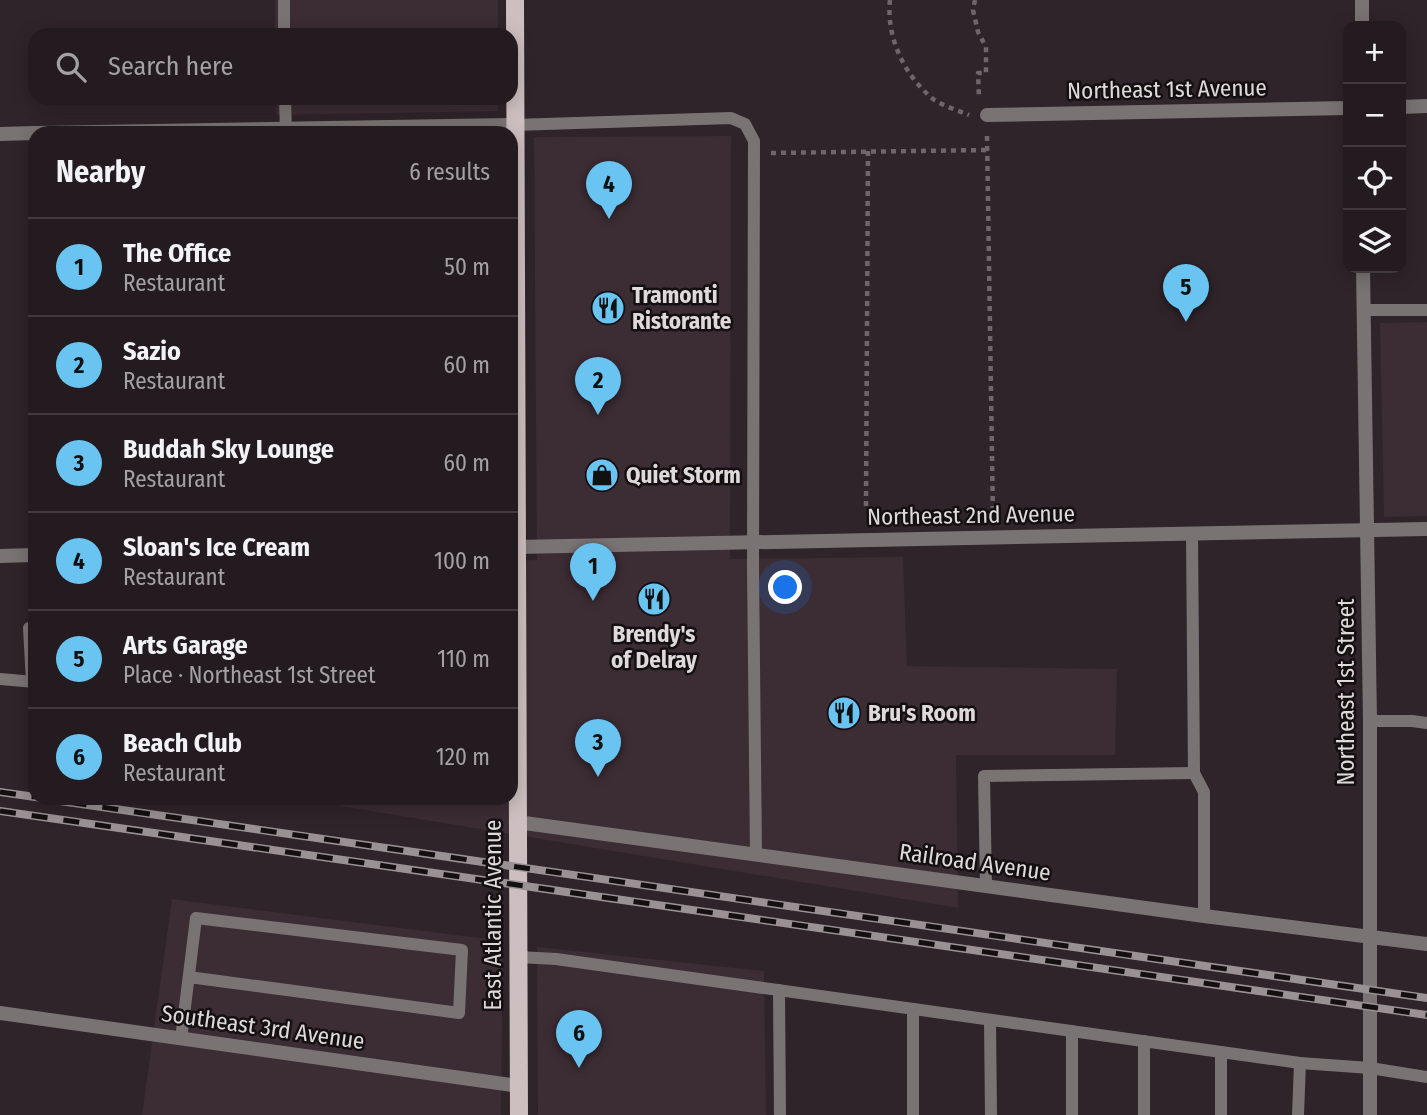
<!DOCTYPE html>
<html lang="en">
<head>
<meta charset="utf-8">
<style>
  body { margin:0; font-family:"Fira Sans Condensed",sans-serif; background:#2f282c; color:#f1f3f6 }
  .controls { position:absolute; right:21px; top:21px; display:grid; overflow:hidden; border-radius:14px; box-shadow:0 4px 18px #0003 }
  .controls button { width:63px; height:63px; display:grid; place-items:center; padding:0; border:0; border-bottom:2px solid #40393d; background:#231b1f; color:#f1f3f6; font:35px sans-serif }
  .you { position:absolute; left:786px; top:588px; width:24px; height:24px; margin:-18px; border:5px solid #fff; border-radius:50%; background:#1a73e8; box-shadow:0 0 0 10px #1a73e833 }
  .badge { display:grid; place-items:center; width:46px; height:46px; border-radius:50%; background:#69c4f1; color:#111; font-size:23px; font-weight:700 }
  .pin { position:absolute; translate:-50% -58px; filter:drop-shadow(0 2px 4px #0008) }
  .pin::after { content:''; position:absolute; top:37px; width:24px; height:21px; background:inherit; clip-path:polygon(0 0,100% 0,50% 100%) }
  .list { margin:0; padding:0; list-style:none }
  h2 { display:flex; justify-content:space-between; align-items:center; height:91px; margin:0; padding:0 28px; font-size:30px }
  h2 small { font-size:23px; font-weight:400; color:#a3a1a4 }
  .list li { display:grid; grid-template-columns:46px 1fr auto; gap:21px; align-items:center; box-sizing:border-box; height:98px; padding:0 28px; border-top:2px solid #40393d }
  .list b { display:block; font-size:26px; white-space:nowrap }
  .list p { margin:0; font-size:23px; white-space:nowrap; color:#a3a1a4 }
  .list em { font-size:23px; font-style:normal; color:#a3a1a4 }
  .icon { flex:none; width:38px; height:38px; fill:none; stroke:currentColor; stroke-width:2; stroke-linecap:round; stroke-linejoin:round }
  .map { position:relative; flex:none; width:1427px; height:1115px; overflow:hidden }
  .search { position:absolute; background:#231b1f; box-shadow:0 4px 18px #0003; left:28px; top:28px; width:490px; height:77px; display:flex; align-items:center; gap:18px; box-sizing:border-box; padding:0 24px; border-radius:21px; color:#a3a1a4; font-size:26px }
  .panel { position:absolute; background:#231b1f; box-shadow:0 4px 18px #0003; left:28px; top:126px; width:490px; height:679px; border-radius:21px }
  .map>svg:first-child { display:block }
</style>
</head>
<body>
<div class="map">
<svg width="1427" height="1115" viewBox="0 0 1427 1115">
  <rect width="100%" height="100%" fill="#2f2429"/>
  <!-- built -->
  <g fill="#3c2c34">
    <rect x="275" y="0" width="223" height="35"/>
    <path d="M276 98H498V111L276 115Z"/>
    <path d="M731 136 730 559 903 557 907 666 1117 669 1115 755H956L958 908 293 798H511V561L537 560 534 137Z"/>
    <path d="M1427 322V516L1384 517 1380 323Z"/>
    <path d="M172 899 503 941 501 1115H142Z"/>
    <path d="M537 947 764 971 766 1115H538Z"/>
  </g>
  <g fill="none" stroke-linecap="round" stroke-linejoin="round">
    <!-- path -->
    <g stroke="#6f666a" stroke-width="4.5" stroke-dasharray="5 5" stroke-linecap="butt">
      <path d="M890 0C886 37 904 75 933 99 943 106 957 110 969 115"/>
      <path d="M975 0 973 10 978 32 986 47V73H978L979 98"/>
      <path d="M987 136 993 519"/>
      <path d="M771 153 987 150"/>
      <path d="M866 506 868 151"/>
    </g>
    <!-- service -->
    <g stroke="#7a7374" stroke-width="12">
      <path d="M284 0V35"/>
      <path d="M285 98 286 133"/>
      <path d="M514 125 731 118 745 124 754 141 753 567 756 854"/>
      <path d="M1363 310H1427"/>
      <path d="M1192 534 1194 773 1204 792V916"/>
      <path d="M0 679 35 682"/>
      <path d="M32 682 29 628H35"/>
      <path d="M1370 721H1412L1427 723"/>
      <path d="M986 886 984 776 1194 773"/>
      <path d="M518 957 556 959 1300 1063 1370 1068 1427 1077"/>
      <path d="M779 990 780 1115"/>
      <path d="M990 1020 991 1115"/>
      <path d="M1072 1031V1115"/>
      <path d="M181 1039 196 918 462 950 459 1013 189 977"/>
      <path d="M1144 1041V1115"/>
      <path d="M1221 1052V1115"/>
      <path d="M913 1115V1009"/>
      <path d="M1298 1115 1300 1063"/>
    </g>
    <!-- minor -->
    <g stroke="#7a7374" stroke-width="14">
      <path d="M1362 0V26"/>
      <path d="M1401 107 1427 106"/>
      <path d="M987 115 1348 108"/>
      <path d="M38 133 514 125"/>
      <path d="M0 134 35 133"/>
      <path d="M1363 268 1370 721V1115"/>
      <path d="M0 556 35 555"/>
      <path d="M517 822 1204 916 1427 944"/>
      <path d="M0 1013 519 1086"/>
    </g>
    <!-- tertiary -->
    <path stroke="#7a7374" stroke-width="14" d="M516 547 1427 529"/>
    <!-- primary -->
    <path stroke="#cdbfc0" stroke-width="18" d="M515 0 519 1115"/>
    <defs>
      <g id="rail">
        <path d="M0 792 35 797"/>
        <path d="M39 798 1427 998"/>
        <path d="M0 811 1427 1015"/>
      </g>
    </defs>
    <!-- rail casing -->
    <use href="#rail" stroke="#999194" stroke-width="8"/>
    <!-- rail -->
    <use href="#rail" stroke="#140f11" stroke-width="5" stroke-dasharray="16" stroke-linecap="butt"/>
  </g>
  <!-- icons -->
  <defs>
    <symbol id="restaurant-disc" viewBox="-11 -11 22 22"><circle r="9.5" fill="#69c4f1" stroke="#140f11"/><path d="M-5-6h1v4h1v-4h1v4h1v-4h1v5L-1.5 .5V6h-2V.5L-5-1ZM5-6V6H3V1.5H1.5Q1.5-4 5-6Z" fill="#111"/></symbol>
    <symbol id="shop-disc" viewBox="-11 -11 22 22"><circle r="9.5" fill="#69c4f1" stroke="#140f11"/><path d="M-5-2.5h2.3a2.7 3.5 0 0 1 5.4 0H5L5.5 6h-11ZM-1.5-2.5h3a1.5 2.3 0 0 0-3 0Z" fill="#111"/></symbol>
  </defs>
  <g fill-rule="evenodd">
    <use href="#restaurant-disc" x="589" y="289" width="38" height="38"/>
    <use href="#shop-disc" x="583" y="456" width="38" height="38"/>
    <use href="#restaurant-disc" x="635" y="580" width="38" height="38"/>
    <use href="#restaurant-disc" x="825" y="694" width="38" height="38"/>
  </g>
  <g text-anchor="middle" stroke-width="5" stroke-linejoin="round" paint-order="stroke">
    <!-- street labels -->
    <g font-size="23" fill="#e0d9dc" stroke="#140f11">
      <text transform="translate(1167 89) rotate(-1)" y="8">Northeast 1st Avenue</text>
      <text transform="translate(971 515) rotate(-1)" y="8">Northeast 2nd Avenue</text>
      <text transform="translate(1346 692) rotate(-90)" y="8">Northeast 1st Street</text>
      <text transform="translate(975 862) rotate(8)" y="8">Railroad Avenue</text>
      <text transform="translate(493 915) rotate(-90)" y="8">East Atlantic Avenue</text>
      <text transform="translate(263 1027) rotate(8)" y="8">Southeast 3rd Avenue</text>
    </g>
    <!-- poi labels -->
    <g font-size="23" font-weight="bold" fill="#e0d9dc" stroke="#140f11" text-anchor="start">
      <text x="632" y="303">Tramonti<tspan x="632" dy="26">Ristorante</tspan></text>
      <text x="626" y="483">Quiet Storm</text>
      <text x="654" y="642" text-anchor="middle">Brendy's<tspan x="654" dy="26">of Delray</tspan></text>
      <text x="868" y="721">Bru's Room</text>
    </g>
  </g>
</svg>
<div class="controls">
<button>+</button>
<button>−</button>
<button><svg class="icon" aria-label="locate" viewBox="0 0 24 24"><circle cx="12" cy="12" r="6"/><path d="M12 2v4M12 18v4M2 12h4M18 12h4"/></svg></button>
<button><svg class="icon" aria-label="layers" viewBox="0 0 24 24"><path d="M12 4l9 5-9 5-9-5zM3 14l9 5 9-5"/></svg></button>
</div>
<div class="you"></div>
<div class="pin badge" style="left:593px;top:601px">1</div>
<div class="pin badge" style="left:598px;top:415px">2</div>
<div class="pin badge" style="left:598px;top:777px">3</div>
<div class="pin badge" style="left:609px;top:219px">4</div>
<div class="pin badge" style="left:1186px;top:322px">5</div>
<div class="pin badge" style="left:579px;top:1068px">6</div>
<div class="search"><svg class="icon" aria-label="search" viewBox="0 0 24 24"><circle cx="10" cy="10" r="6"/><path d="M15 15l6 6"/></svg>Search here</div>
<section class="panel">
<h2>Nearby<small>6 results</small></h2>
<ul class="list">
<li><span class="badge">1</span><div><b>The Office</b><p>Restaurant</p></div><em>50 m</em></li>
<li><span class="badge">2</span><div><b>Sazio</b><p>Restaurant</p></div><em>60 m</em></li>
<li><span class="badge">3</span><div><b>Buddah Sky Lounge</b><p>Restaurant</p></div><em>60 m</em></li>
<li><span class="badge">4</span><div><b>Sloan's Ice Cream</b><p>Restaurant</p></div><em>100 m</em></li>
<li><span class="badge">5</span><div><b>Arts Garage</b><p>Place · Northeast 1st Street</p></div><em>110 m</em></li>
<li><span class="badge">6</span><div><b>Beach Club</b><p>Restaurant</p></div><em>120 m</em></li>
</ul>
</section>
</div>
</body>
</html>
